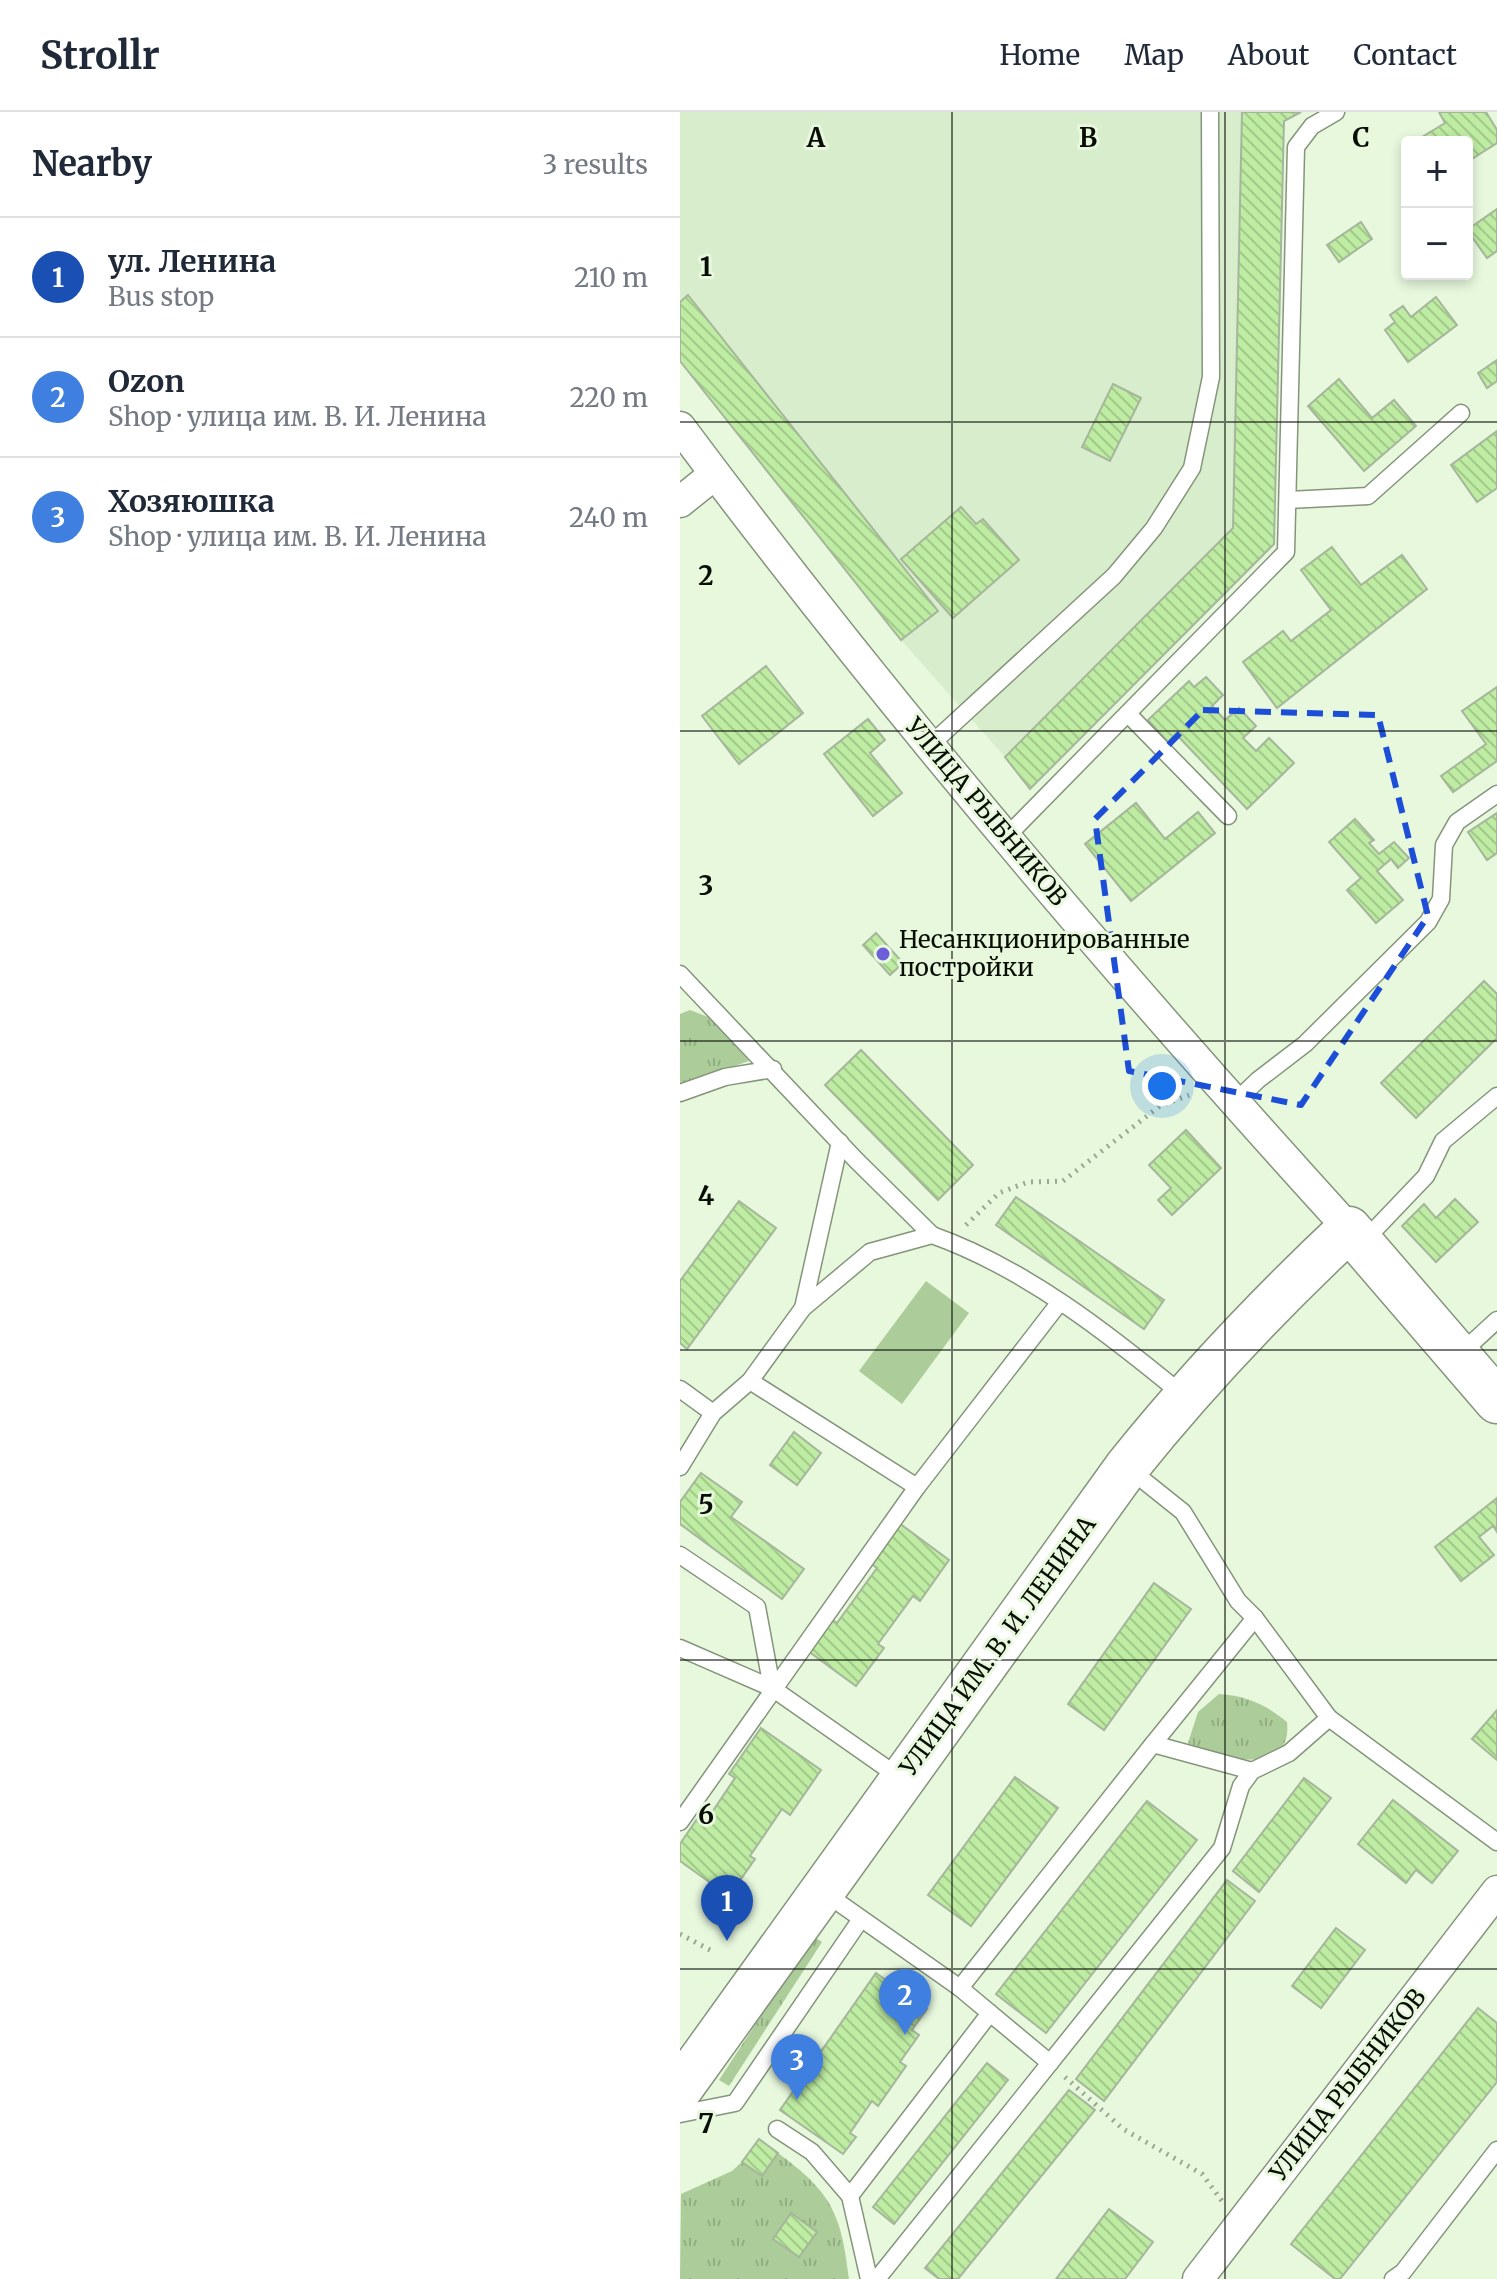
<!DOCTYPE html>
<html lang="en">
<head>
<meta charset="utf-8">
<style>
  body { margin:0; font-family:Merriweather,serif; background:#f2f2f3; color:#1f2937 }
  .controls { position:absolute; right:24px; top:24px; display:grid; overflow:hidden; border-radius:8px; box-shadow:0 4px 12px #0003 }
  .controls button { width:72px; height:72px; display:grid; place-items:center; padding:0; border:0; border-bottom:2px solid #e0e1e3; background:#fff; color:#1f2937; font:40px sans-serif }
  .you { position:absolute; left:482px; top:974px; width:28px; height:28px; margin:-20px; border:6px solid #fff; border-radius:50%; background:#1a73e8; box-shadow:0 0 0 12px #1a73e833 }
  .badge { display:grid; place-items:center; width:52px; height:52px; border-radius:50%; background:#6d5fd9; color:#fff; font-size:26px; font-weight:700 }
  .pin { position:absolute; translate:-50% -66px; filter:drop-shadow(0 2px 4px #0008) }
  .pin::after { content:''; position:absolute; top:42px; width:28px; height:24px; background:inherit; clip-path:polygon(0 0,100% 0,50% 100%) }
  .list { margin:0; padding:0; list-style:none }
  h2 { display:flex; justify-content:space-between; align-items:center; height:104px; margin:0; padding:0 32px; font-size:34px }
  h2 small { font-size:26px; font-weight:400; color:#747a83 }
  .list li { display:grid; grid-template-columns:52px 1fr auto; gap:24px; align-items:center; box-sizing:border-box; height:120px; padding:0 32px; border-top:2px solid #e0e1e3 }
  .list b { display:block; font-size:30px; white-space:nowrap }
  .list p { margin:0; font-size:26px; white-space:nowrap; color:#747a83 }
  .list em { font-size:26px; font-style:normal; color:#747a83 }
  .map { position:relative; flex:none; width:817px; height:2167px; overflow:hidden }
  header { display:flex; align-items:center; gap:48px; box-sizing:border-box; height:112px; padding:0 40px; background:#fff; border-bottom:2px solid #e0e1e3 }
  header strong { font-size:38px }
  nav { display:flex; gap:44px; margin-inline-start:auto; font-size:28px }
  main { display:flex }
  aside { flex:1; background:#fff }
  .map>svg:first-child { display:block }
</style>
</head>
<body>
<header>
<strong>Strollr</strong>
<nav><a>Home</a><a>Map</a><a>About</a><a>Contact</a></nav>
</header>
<main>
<aside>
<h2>Nearby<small>3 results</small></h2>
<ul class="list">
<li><span class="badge" style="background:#1a4fb4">1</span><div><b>ул. Ленина</b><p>Bus stop</p></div><em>210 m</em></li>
<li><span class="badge" style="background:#3f7fe0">2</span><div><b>Ozon</b><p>Shop · улица им. В. И. Ленина</p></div><em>220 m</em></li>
<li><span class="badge" style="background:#3f7fe0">3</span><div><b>Хозяюшка</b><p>Shop · улица им. В. И. Ленина</p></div><em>240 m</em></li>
</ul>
</aside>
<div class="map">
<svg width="817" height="2167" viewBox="0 0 817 2167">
  <defs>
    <pattern id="grass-tufts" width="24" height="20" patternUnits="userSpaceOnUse" patternTransform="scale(2)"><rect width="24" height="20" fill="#accc9a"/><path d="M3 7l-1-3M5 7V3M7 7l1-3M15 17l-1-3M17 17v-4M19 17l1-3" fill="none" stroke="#92ae83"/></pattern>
    <pattern id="building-back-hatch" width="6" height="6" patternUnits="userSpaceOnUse" patternTransform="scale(2)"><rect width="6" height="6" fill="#beeca2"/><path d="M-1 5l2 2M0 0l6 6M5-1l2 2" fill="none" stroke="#a2c98a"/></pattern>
  </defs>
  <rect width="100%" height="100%" fill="#e7f8dd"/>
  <!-- built -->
  <path fill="#d8edcb" d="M0 0H562L553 416 325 645 221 528 0 249Z"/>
  <!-- grass -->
  <g fill="url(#grass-tufts)">
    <path d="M10 898 36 908 69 949 0 973V902Z"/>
    <path d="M539 1582C567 1584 585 1592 607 1610 613 1667 538 1646 508 1631L518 1600Z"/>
    <path d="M133 1824 142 1830 49 1974 39 1968Z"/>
    <path d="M98 2041C152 2081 161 2101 169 2167H0L1 2082 52 2059 62 2050 82 2064Z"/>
  </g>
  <!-- park -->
  <path fill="#accc9a" d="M246 1169 289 1201 222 1292 179 1259Z"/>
  <!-- building -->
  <g fill="url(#building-back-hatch)" stroke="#a5b69c" stroke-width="2">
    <path d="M562 0H621L604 9 594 432 350 677 325 645 553 416Z"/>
    <path d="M759 0H806L817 18V31L787 50V30H734L765 11Z"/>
    <path d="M817 97V139L807 146 787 118Z"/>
    <path d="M681 110 692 127 659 150 647 133Z"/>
    <path d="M8 183 258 499 221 528 0 249V190Z"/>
    <path d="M756 185 777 213 728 250 705 218 715 210 710 203 723 194 731 205Z"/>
    <path d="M817 248V269L807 276 798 261Z"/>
    <path d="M659 267 692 306 714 288 736 314 684 359 628 294Z"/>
    <path d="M433 272 461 286 430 349 402 335Z"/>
    <path d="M817 319V376L797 390 771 353Z"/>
    <path d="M281 395 296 412 303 407 339 448 273 506 221 447Z"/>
    <path d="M652 435 681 473 722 443 747 477 597 596 563 550 603 519 611 529 651 498 621 458Z"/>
    <path d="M86 554 123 601 59 652 22 604Z"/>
    <path d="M526 565 543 583 532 594 545 608 559 596 576 614 563 626 576 639 589 626 614 651 567 697 496 622 488 630 468 608 509 569 514 575Z"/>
    <path d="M817 575V649L773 680 761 664 806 632 782 599Z"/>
    <path d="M188 607 205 628 190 641 222 681 193 704 144 642Z"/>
    <path d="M456 691 485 727 518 700 535 721 451 789 405 732Z"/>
    <path d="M817 701V741L807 748 788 720Z"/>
    <path d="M675 707 694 728 689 731 699 742 714 730 729 746 718 756 711 747 697 759 723 788 696 811 667 778 681 766 649 730Z"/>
    <path d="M196 821 223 851 210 863 183 833Z"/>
    <path d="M804 869 817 882V926L736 1006 701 971Z"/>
    <path d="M181 938 293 1053 258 1088 145 973Z"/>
    <path d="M506 1018 541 1056 492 1103 478 1088 491 1076 469 1053Z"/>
    <path d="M336 1085 484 1188 464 1217 316 1113Z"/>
    <path d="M775 1087 798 1110 756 1150 722 1114 744 1092 756 1106Z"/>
    <path d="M59 1089 96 1116 7 1237 0 1231V1169Z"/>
    <path d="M114 1320 141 1341 117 1373 90 1353Z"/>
    <path d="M21 1361 62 1390 51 1405 124 1457 102 1487 0 1412V1390Z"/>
    <path d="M817 1386V1420L813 1414 799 1425 814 1443 781 1469 755 1435Z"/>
    <path d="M219 1411 269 1448 240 1489 233 1484 198 1532 204 1536 176 1574 128 1539 151 1507 157 1511 197 1456 190 1451Z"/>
    <path d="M474 1471 511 1497 424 1618 388 1592Z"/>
    <path d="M817 1598V1648L792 1627Z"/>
    <path d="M81 1616 141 1658 110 1703 102 1697 70 1744 75 1747 49 1784 0 1749V1732L17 1707 24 1712 55 1666 49 1662Z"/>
    <path d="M335 1665 378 1696 291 1814 248 1783Z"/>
    <path d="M624 1666 651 1686 579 1780 553 1759Z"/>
    <path d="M713 1688 778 1739 752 1771 736 1758 726 1771 678 1732Z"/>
    <path d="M467 1689 517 1728 366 1921 316 1882Z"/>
    <path d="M547 1768 575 1789 424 1989 396 1967Z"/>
    <path d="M656 1816 685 1838 641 1896 612 1874Z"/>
    <path d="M196 1861 247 1897 232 1918 239 1923 220 1950 226 1954 198 1994 192 1989 170 2021 176 2025 163 2042 100 1998Z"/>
    <path d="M798 1896 817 1911V1970L660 2167H655L611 2132Z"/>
    <path d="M307 1951 328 1968 214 2112 193 2095Z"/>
    <path d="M389 1978 415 1998 278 2167H259L245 2156Z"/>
    <path d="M79 2027 98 2041 82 2064 62 2050Z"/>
    <path d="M429 2097 473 2130 445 2167H376Z"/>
    <path d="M111 2101 137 2120 119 2145 93 2127Z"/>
  </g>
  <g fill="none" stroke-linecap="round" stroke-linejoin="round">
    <defs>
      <g id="service">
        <path d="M608 388 688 384 781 301"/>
        <path d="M448 602 548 704"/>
        <path d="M248 635 434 464 474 416 512 356 531 265 530 0"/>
        <path d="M327 724 606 440 616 35 632 14 656 0"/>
        <path d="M0 862 176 1048 252 1123"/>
        <path d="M0 981 45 965 93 957"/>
        <path d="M554 991 578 968 625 932 748 810 761 787 764 733 777 710 817 682"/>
        <path d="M683 1130 746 1064 763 1029 817 984"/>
        <path d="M123 1196 160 1030"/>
        <path d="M780 1242 817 1208"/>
        <path d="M70 1269 237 1375"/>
        <path d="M0 1277 33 1301"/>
        <path d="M0 1355 33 1301 70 1269 123 1196 190 1140 252 1123C345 1156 429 1222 504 1284"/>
        <path d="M448 1356 503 1400 558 1489 575 1506 649 1606"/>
        <path d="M0 1443 77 1495 92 1576"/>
        <path d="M0 1536 92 1576 222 1667"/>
        <path d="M572 1659 473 1632 575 1506"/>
        <path d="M0 1710 237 1375 380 1190"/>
        <path d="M145 1781 280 1876 370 1951"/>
        <path d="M280 1876 473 1632"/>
        <path d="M0 2002 55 1991 181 1807"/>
        <path d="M97 2017 132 2040 170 2084"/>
        <path d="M189 2167 170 2084 310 1901"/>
        <path d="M197 2167 542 1736 561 1674 572 1659 609 1641 649 1606 817 1730"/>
        <path d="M713 2167 723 2160 817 2038"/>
      </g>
      <g id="minor">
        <path d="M0 315C208 594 435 860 669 1117"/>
        <path d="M0 390 35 362"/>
        <path d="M518 2167 817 1779"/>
      </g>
      <path id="secondary" d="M0 1977 447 1355C515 1270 589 1192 669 1117L817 1289"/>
    </defs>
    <!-- service casing -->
    <use href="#service" stroke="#85957c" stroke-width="19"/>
    <!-- minor casing -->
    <use href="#minor" stroke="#85957c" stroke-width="33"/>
    <!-- secondary casing -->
    <use href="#secondary" stroke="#85957c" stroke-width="47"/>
    <!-- path -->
    <g stroke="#9aa792" stroke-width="5" stroke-dasharray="2 6" stroke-linecap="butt">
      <path d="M286 1113 319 1081 348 1070 383 1069 480 994 509 983"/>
      <path d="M0 1822 32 1839"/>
      <path d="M385 1965 443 2017 522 2062 542 2089"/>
    </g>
    <!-- service -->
    <use href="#service" stroke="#fff" stroke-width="16"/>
    <!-- minor -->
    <use href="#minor" stroke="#fff" stroke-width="30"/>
    <!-- secondary -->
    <use href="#secondary" stroke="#fff" stroke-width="44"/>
  </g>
  <!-- marked area -->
  <path fill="none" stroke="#1d4ed8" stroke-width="6" stroke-dasharray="16 10" stroke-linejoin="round" d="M523 598 698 603 748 804 621 993 449 959 415 707Z"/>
  <!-- grid -->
  <path fill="none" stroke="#080d05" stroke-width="2" stroke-opacity="0.55" d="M272 0V2167M545 0V2167M0 310H817M0 619H817M0 929H817M0 1238H817M0 1548H817M0 1857H817"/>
  <!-- markers -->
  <circle fill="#6d5fd9" stroke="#e7f8dd" stroke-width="3" cx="203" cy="842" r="8"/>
  <g text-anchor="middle" stroke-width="6" stroke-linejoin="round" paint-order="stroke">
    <!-- street labels -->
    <g font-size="24" fill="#080d05" stroke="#e7f8dd">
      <text transform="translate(306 700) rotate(50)" y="8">УЛИЦА РЫБНИКОВ</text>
      <text transform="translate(318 1534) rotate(-54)" y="8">УЛИЦА ИМ. В. И. ЛЕНИНА</text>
      <text transform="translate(668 1973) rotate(-52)" y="8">УЛИЦА РЫБНИКОВ</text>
    </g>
    <!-- poi labels -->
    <g font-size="24" fill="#080d05" stroke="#e7f8dd" text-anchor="start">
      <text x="219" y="836">Несанкционированные<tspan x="219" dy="28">постройки</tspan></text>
    </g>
  </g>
  <g font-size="26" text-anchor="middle" font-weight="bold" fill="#080d05" stroke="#e7f8dd" stroke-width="6" stroke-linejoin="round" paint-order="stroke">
    <text x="136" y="35">A</text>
    <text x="408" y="35">B</text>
    <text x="681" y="35">C</text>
    <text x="26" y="164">1</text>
    <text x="26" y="473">2</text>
    <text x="26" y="783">3</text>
    <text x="26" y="1093">4</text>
    <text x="26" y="1402">5</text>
    <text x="26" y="1712">6</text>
    <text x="26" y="2021">7</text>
  </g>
</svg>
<div class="controls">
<button>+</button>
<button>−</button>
</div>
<div class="you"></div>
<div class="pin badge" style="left:47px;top:1829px;background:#1a4fb4">1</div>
<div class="pin badge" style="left:225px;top:1923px;background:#3f7fe0">2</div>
<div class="pin badge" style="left:117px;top:1988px;background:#3f7fe0">3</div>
</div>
</main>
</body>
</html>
